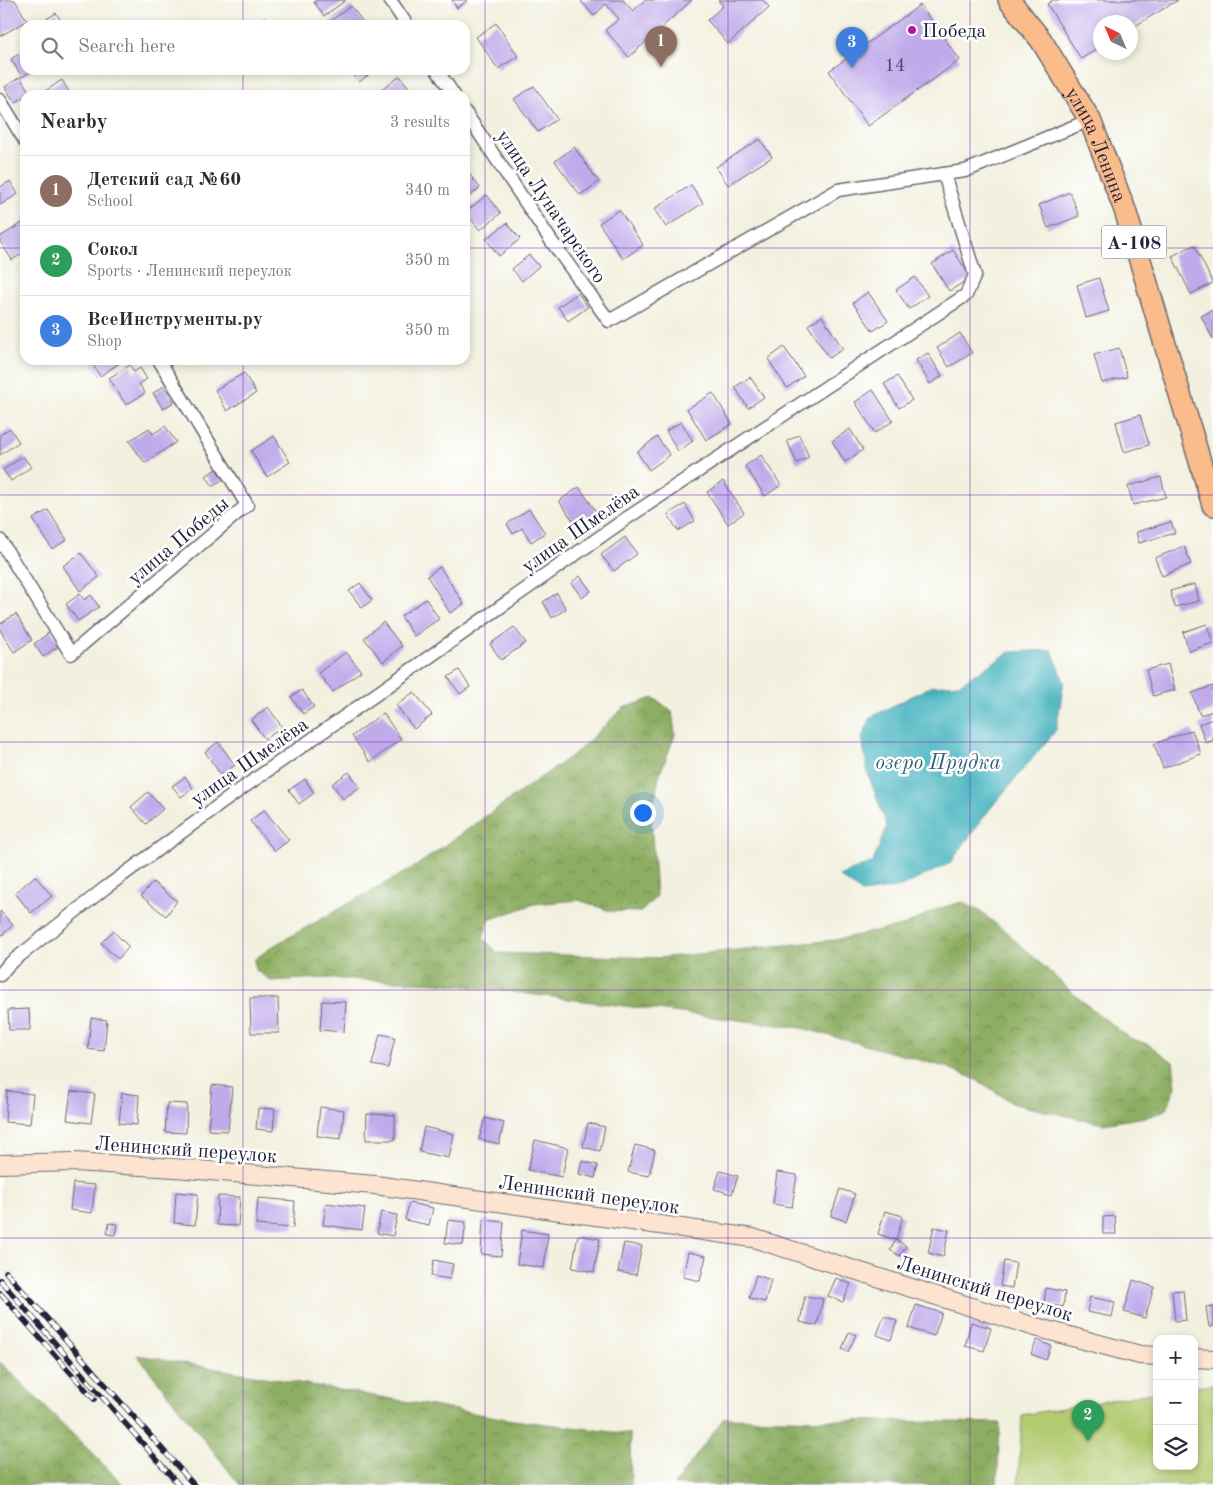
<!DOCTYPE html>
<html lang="en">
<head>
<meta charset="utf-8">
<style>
  body { margin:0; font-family:"Old Standard TT",serif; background:#f2f2f3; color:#2b2b33 }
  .controls { position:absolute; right:15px; bottom:15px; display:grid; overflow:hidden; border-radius:10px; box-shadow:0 2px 8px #0003 }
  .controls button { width:45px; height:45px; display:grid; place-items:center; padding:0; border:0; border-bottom:1px solid #e1e1e2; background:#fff; color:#2b2b33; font:25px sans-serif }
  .compass { position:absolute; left:1093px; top:15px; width:45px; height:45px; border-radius:50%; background:#fff; box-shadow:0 2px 8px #0003; rotate:316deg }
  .you { position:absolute; left:642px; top:812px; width:18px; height:18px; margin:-12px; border:4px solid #fff; border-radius:50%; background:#1a73e8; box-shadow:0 0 0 8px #1a73e833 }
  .badge { display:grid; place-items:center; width:32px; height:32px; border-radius:50%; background:#b5179e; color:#fff; font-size:16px; font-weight:700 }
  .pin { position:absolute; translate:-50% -41px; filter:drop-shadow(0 1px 2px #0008) }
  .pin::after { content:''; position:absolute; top:26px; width:18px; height:15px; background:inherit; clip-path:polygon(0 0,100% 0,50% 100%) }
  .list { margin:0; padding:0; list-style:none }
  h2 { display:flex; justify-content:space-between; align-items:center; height:65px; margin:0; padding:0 20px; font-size:21px }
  h2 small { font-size:16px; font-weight:400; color:#7c7c81 }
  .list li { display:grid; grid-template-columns:32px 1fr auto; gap:15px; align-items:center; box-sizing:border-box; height:70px; padding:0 20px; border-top:1px solid #e1e1e2 }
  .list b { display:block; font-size:19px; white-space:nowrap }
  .list p { margin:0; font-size:16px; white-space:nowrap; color:#7c7c81 }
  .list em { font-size:16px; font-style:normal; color:#7c7c81 }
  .icon { flex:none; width:28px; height:28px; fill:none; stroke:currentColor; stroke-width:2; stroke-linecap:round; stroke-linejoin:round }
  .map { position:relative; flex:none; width:1213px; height:1485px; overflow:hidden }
  .search { position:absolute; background:#fff; box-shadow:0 2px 8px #0003; left:20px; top:20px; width:450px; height:55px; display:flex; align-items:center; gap:12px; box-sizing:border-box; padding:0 18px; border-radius:15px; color:#7c7c81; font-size:19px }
  .panel { position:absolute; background:#fff; box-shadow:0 2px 8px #0003; left:20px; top:90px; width:450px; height:275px; border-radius:15px }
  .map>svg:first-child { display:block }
</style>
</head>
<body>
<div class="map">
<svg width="1213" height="1485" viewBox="0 0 1213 1485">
  <defs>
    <pattern id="forest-crowns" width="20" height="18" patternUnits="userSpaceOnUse" patternTransform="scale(1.25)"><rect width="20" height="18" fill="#8dae62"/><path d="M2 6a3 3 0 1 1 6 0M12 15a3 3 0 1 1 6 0" fill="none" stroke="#738d52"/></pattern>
  </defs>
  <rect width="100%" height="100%" fill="#fff"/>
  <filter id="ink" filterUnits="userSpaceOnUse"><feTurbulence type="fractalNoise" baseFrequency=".02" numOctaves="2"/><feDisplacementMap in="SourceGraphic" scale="10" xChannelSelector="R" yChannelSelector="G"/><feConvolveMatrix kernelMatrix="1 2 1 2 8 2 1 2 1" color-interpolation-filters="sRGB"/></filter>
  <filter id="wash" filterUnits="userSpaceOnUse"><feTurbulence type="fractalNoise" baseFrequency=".0096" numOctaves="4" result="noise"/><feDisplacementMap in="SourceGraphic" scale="20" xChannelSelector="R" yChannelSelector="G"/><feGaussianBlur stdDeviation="1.12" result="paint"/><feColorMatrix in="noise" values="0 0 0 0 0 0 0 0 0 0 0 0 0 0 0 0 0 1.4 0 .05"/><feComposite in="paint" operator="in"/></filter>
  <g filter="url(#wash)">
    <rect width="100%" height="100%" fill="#f2f0de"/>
    <!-- forest -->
    <g fill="url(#forest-crowns)" stroke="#58684e">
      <path d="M654 698 672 711 675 735 659 776 651 819 656 897 641 912 610 911 579 900 534 904 489 920 483 938 498 953 658 958 835 940 906 925 937 909 962 902 978 910 1005 931 1083 1002 1128 1037 1149 1045 1173 1062 1176 1086 1167 1109 1151 1116 1103 1124 1014 1104 979 1081 949 1068 802 1028 439 983 320 978 271 981 256 970 254 960 273 946 416 866 578 751 623 708Z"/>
      <path d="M137 1355 513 1420 630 1434 631 1485H240Z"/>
      <path d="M0 1362 124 1485H0Z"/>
      <path d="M724 1418 1000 1423 997 1485H674Z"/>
    </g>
    <!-- garden -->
    <path fill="#b2ca6f" stroke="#6a7655" d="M1213 1384V1485H1018L1022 1415 1157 1392V1466H1194V1386Z"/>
    <!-- water -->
    <path fill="#43b2be" stroke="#326a7c" d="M1052 650 1064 682 1056 730 989 810 950 863 901 887 862 893 839 876 873 862 887 826 868 774 862 738 871 717 932 686 959 684 1010 652Z"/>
    <g id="blocks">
      <!-- building -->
      <g fill="#c0aaea">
        <path d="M0 0H15L27 21 0 36Z"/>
        <path d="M317 0H346L324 16 314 2Z"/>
        <path d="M452 0H468L457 8Z"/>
        <path d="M580 0H623L633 11 645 0H692L629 57 605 30 619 19 606 4 594 16Z"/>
        <path d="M718 0H763L769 7 728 44 707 20 723 6Z"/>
        <path d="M1053 0H1178L1130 29V22H1100V47L1081 59 1047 4Z"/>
        <path d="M920 5 960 60 868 126 829 71Z"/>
        <path d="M351 6 365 25H325Z"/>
        <path d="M56 13 63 24 61 25H37Z"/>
        <path d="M265 17 271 25H253Z"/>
        <path d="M496 23 518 56 498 69 476 37Z"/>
        <path d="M25 50V70H33L22 77 11 59Z"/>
        <path d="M350 70H375L359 82Z"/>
        <path d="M400 76 412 92 408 95H379L377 93Z"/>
        <path d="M20 77 30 93 15 103 5 87Z"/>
        <path d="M62 80 71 95H39Z"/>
        <path d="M534 86 557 119 538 132 514 99Z"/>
        <path d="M760 139 772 157 728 185 716 167Z"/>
        <path d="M574 147 599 182 580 195 555 161Z"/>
        <path d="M467 171 480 188 465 200V172Z"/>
        <path d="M10 181 18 194 0 205V187Z"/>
        <path d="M691 185 703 203 666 227 654 209Z"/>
        <path d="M1070 192 1079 216 1048 228 1039 205Z"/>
        <path d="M487 195 501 213 480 230 465 212Z"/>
        <path d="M619 210 643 245 623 259 599 223Z"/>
        <path d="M25 221V252L12 260 0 241V237Z"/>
        <path d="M507 223 520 239 499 256 486 239Z"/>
        <path d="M1194 245 1213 283 1191 294 1172 256Z"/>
        <path d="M953 250 971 278 949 291 932 264Z"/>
        <path d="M529 255 539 266 522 281 512 269Z"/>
        <path d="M915 277 928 296 909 309 896 290Z"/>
        <path d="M1099 278 1109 311 1086 318 1077 285Z"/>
        <path d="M868 292 888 321 873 331 853 303Z"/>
        <path d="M578 293 588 307 568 321 558 307Z"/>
        <path d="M1213 310V339L1201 316Z"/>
        <path d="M822 316 843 349 829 358 808 325Z"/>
        <path d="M960 333 972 353 949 367 937 348Z"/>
        <path d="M784 347 804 376 787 388 768 359Z"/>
        <path d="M1119 348 1127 377 1102 383 1094 355Z"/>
        <path d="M928 353 942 376 930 384 916 360Z"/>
        <path d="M90 360H124L100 376Z"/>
        <path d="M130 365 134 372 140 368 147 379 139 384 145 393 126 405 109 378Z"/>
        <path d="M244 373 256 393 227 411 215 390Z"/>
        <path d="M897 376 912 400 899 408 884 384Z"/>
        <path d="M750 377 764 397 748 408 735 387Z"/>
        <path d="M164 386 174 402 163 409 153 393Z"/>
        <path d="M873 390 893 421 875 433 855 402Z"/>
        <path d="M713 393 732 424 706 440 687 409Z"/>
        <path d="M1140 415 1149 445 1124 452 1116 422Z"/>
        <path d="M681 422 693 441 678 451 666 431Z"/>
        <path d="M165 426 176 442 145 463 129 441 149 428 153 434Z"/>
        <path d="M10 428 19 442 0 455V435Z"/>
        <path d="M850 429 863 450 845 462 832 441Z"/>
        <path d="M799 435 809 457 797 463 787 441Z"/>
        <path d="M274 436 290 462 267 477 251 451Z"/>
        <path d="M657 437 670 455 649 470 637 452Z"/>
        <path d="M761 455 781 485 765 496 745 466Z"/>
        <path d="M23 456 31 467 11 481 3 470Z"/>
        <path d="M216 469 223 479 213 486 206 476Z"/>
        <path d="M1161 477 1166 497 1133 505 1128 486Z"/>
        <path d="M723 481 744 513 728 524 707 492Z"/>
        <path d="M579 487 596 511 576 525 559 501Z"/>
        <path d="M685 504 695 521 678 531 668 514Z"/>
        <path d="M529 509 545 533 531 542 522 528 513 534 507 524Z"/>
        <path d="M48 510 67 540 52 549 33 519Z"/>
        <path d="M1171 522 1175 533 1139 543 1136 532Z"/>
        <path d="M625 537 637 554 614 571 601 555Z"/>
        <path d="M1184 546 1191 564 1162 576 1155 558Z"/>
        <path d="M81 553 99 577 80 591 63 566Z"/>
        <path d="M440 567 464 604 450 613 427 576Z"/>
        <path d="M580 576 591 591 582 598 571 583Z"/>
        <path d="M360 583 372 600 362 608 349 591Z"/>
        <path d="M1195 584 1199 601 1175 607 1170 591Z"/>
        <path d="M557 593 566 609 552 618 543 602Z"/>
        <path d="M80 594 84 600 91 595 99 607 78 621 66 604Z"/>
        <path d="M426 599 439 619 414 636 401 616Z"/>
        <path d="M16 614 32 640 14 652 0 630V624Z"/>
        <path d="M383 622 402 646 383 662 364 638Z"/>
        <path d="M1207 624 1213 643 1189 651 1183 632Z"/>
        <path d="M514 627 526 643 501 660 490 644Z"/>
        <path d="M51 631 61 644 43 657 34 644Z"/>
        <path d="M346 652 361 671 333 692 318 673Z"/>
        <path d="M1168 664 1175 690 1153 696 1146 670Z"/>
        <path d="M459 670 470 687 460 694 448 677Z"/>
        <path d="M1213 686V711L1200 715 1192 693Z"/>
        <path d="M302 690 314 707 303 714 291 697Z"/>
        <path d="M414 692 432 715 414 729 396 705Z"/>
        <path d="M268 707 282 727 265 739 251 720Z"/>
        <path d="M383 713 401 739 370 762 352 736Z"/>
        <path d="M1213 719V740L1206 743 1199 724Z"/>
        <path d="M1192 730 1201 754 1163 768 1154 744Z"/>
        <path d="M218 742 235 765 221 775 205 752Z"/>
        <path d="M349 772 360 787 343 799 332 784Z"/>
        <path d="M185 777 193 788 181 797 172 786Z"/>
        <path d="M305 779 314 793 299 804 289 790Z"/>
        <path d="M148 792 163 809 146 824 131 807Z"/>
        <path d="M264 810 289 840 275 851 250 821Z"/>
        <path d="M35 876 52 896 31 913 15 893Z"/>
        <path d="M153 882 177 901 166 916 141 896Z"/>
        <path d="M0 911 13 925 0 937Z"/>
        <path d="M113 931 129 947 118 959 101 943Z"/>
        <path d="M250 998H278L279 1033H251Z"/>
        <path d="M322 1001 346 1002 344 1032 320 1030Z"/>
        <path d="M29 1009 30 1030H9L8 1010Z"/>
        <path d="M91 1018 107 1020 104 1051 88 1049Z"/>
        <path d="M380 1034 395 1037 388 1068 372 1065Z"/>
        <path d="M212 1085 232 1087 228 1131 208 1130Z"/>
        <path d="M7 1091 33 1094 30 1124 5 1122Z"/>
        <path d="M71 1091 95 1094 91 1123 67 1120Z"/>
        <path d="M122 1093 139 1095 137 1125 119 1123Z"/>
        <path d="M167 1103 187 1104 186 1133 165 1132Z"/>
        <path d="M320 1107 344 1110 341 1139 317 1136Z"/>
        <path d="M258 1108 275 1109 273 1131 256 1129Z"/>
        <path d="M367 1114 395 1115V1140H366Z"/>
        <path d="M485 1118 504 1123 499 1144 479 1139Z"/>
        <path d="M588 1123 605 1127 600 1151 583 1147Z"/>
        <path d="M424 1127 454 1134 449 1158 419 1152Z"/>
        <path d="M535 1140 568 1148 562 1177 528 1170Z"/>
        <path d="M635 1145 655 1150 649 1176 628 1172Z"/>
        <path d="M582 1161 598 1165 595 1178 579 1174Z"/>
        <path d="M720 1171 738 1176 732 1194 714 1189Z"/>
        <path d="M777 1172 797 1175 792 1207 773 1204Z"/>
        <path d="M73 1183 95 1185 92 1213 70 1210Z"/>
        <path d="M840 1189 855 1194 846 1221 831 1216Z"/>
        <path d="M176 1192 198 1194 195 1225 174 1223Z"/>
        <path d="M218 1196 240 1197 238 1226 217 1225Z"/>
        <path d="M258 1198 295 1201 293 1228 256 1225Z"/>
        <path d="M326 1203 365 1208 362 1230 323 1225Z"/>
        <path d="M409 1203 433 1208 429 1225 405 1220Z"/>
        <path d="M885 1211 903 1216 896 1240 906 1246 900 1256 890 1250 896 1240 878 1234Z"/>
        <path d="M381 1212 397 1215 393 1236 377 1233Z"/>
        <path d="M1115 1216 1116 1234H1103V1217Z"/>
        <path d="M448 1220 466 1222 463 1245 445 1243Z"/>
        <path d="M483 1220 504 1222 501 1256 481 1254Z"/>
        <path d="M109 1223 117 1224 115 1235 107 1234Z"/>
        <path d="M934 1227 949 1230 943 1257 928 1253Z"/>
        <path d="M522 1230 548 1234 544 1268 517 1264Z"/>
        <path d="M578 1235 600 1239 594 1272 572 1268Z"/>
        <path d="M624 1243 642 1246 636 1275 618 1272Z"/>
        <path d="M688 1252 706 1256 700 1281 683 1277Z"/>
        <path d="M434 1260 453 1264 450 1279 431 1276Z"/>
        <path d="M1004 1261 1016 1263 1012 1288 1000 1286Z"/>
        <path d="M756 1275 771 1280 765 1302 749 1298Z"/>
        <path d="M836 1278 851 1284 843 1302 828 1296Z"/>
        <path d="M1133 1280 1154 1287 1145 1318 1124 1312Z"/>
        <path d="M1046 1288 1065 1292 1063 1307 1044 1303Z"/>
        <path d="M1183 1290 1186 1320 1175 1321 1172 1291Z"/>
        <path d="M805 1296 823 1299 817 1326 800 1322Z"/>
        <path d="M1090 1297 1115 1302 1112 1317 1087 1312Z"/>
        <path d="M916 1305 942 1313 934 1336 909 1328Z"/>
        <path d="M1213 1306V1327H1209L1206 1307Z"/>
        <path d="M884 1316 897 1321 891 1340 877 1335Z"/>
        <path d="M971 1322 991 1328 984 1351 965 1346Z"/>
        <path d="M849 1332 856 1335 848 1352 842 1349Z"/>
        <path d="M1037 1340 1051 1346 1046 1360 1031 1354Z"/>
      </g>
    </g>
  </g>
  <g filter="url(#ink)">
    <use href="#blocks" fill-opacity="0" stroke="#6b6a74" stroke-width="1"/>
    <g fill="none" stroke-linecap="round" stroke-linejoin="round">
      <defs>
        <g id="minor">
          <path d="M390 0 407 25"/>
          <path d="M437 70 454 95"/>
          <path d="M0 100 25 141"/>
          <path d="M465 112 552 242 609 321 838 190 944 174"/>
          <path d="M0 540 71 654 247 505 159 360"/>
          <path d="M0 975 8 965 105 888 237 792 627 518 966 295 975 275 944 174 965 171 1090 120"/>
        </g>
        <g id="secondary">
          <path d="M0 1164 74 1162 175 1168 375 1185 753 1238 1032 1326 1140 1355 1157 1356"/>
          <path d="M1194 1358 1213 1359"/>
        </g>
        <g id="trunk">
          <path id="s1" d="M1009 0 1041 40 1090 120 1125 210 1213 505"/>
        </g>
      </defs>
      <!-- minor casing -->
      <use href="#minor" stroke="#6b6a74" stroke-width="15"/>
      <!-- secondary casing -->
      <use href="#secondary" stroke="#6b6a74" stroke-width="20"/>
      <!-- trunk casing -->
      <use href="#trunk" stroke="#6b6a74" stroke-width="24"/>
      <!-- minor -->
      <use href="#minor" stroke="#fff" stroke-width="12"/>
      <!-- secondary -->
      <use href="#secondary" stroke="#fde4d1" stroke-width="18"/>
      <!-- trunk -->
      <use href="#trunk" stroke="#fabc8b" stroke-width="21"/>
      <defs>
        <g id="rail">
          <path d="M6 1272 194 1485"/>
          <path d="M0 1280 179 1485"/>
          <path d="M0 1293 94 1399"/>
        </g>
      </defs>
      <!-- rail casing -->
      <use href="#rail" stroke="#22223b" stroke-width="5.5"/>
      <!-- rail -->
      <use href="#rail" stroke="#fff" stroke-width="4" stroke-dasharray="11" stroke-linecap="butt"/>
    </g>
  </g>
  <!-- grid -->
  <path fill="none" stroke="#7b2cbf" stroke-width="1" stroke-opacity="0.55" d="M243 0V25M485 0V1485M728 0V1485M970 0V1485M243 70V95M0 248H25M465 248H1213M243 360V1485M0 495H1213M0 742H1213M0 990H1213M0 1238H1213"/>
  <!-- markers -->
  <circle fill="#b5179e" stroke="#fff" stroke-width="2" cx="912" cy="30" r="5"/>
  <g text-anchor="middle" stroke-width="5" stroke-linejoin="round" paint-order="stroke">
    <!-- number labels -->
    <g font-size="18" fill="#4a4467">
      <text x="895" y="71">14</text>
    </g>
    <!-- shield labels -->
    <rect fill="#fff" stroke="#646476" stroke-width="1" x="1101.5" y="225.5" width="65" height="33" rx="4"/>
    <g font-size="19" font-weight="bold" fill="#22223b">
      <text x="1134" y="249">А-108</text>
    </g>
    <!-- poi labels -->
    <g font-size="20" fill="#22223b" stroke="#fff" text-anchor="start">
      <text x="922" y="37">Победа</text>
    </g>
    <!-- street labels -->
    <g font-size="20" fill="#22223b" stroke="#fff">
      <text dy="7" stroke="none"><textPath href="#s1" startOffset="170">улица Ленина</textPath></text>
      <text transform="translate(552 206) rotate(56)" y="7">улица Луначарского</text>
      <text transform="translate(580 528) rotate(-35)" y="7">улица Шмелёва</text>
      <text transform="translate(178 540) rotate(-40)" y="7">улица Победы</text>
      <text transform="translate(249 761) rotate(-35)" y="7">улица Шмелёва</text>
      <text transform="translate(186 1149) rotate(4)" y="7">Ленинский переулок</text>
      <text transform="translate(589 1194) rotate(8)" y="7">Ленинский переулок</text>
      <text transform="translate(985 1288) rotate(17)" y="7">Ленинский переулок</text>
    </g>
    <!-- water labels -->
    <g font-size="21" font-style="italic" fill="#316376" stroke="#fff">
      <text x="938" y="769">озеро Прудка</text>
    </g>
  </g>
</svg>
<div class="controls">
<button>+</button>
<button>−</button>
<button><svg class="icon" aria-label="layers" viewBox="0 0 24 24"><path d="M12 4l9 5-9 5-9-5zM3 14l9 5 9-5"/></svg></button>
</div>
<svg class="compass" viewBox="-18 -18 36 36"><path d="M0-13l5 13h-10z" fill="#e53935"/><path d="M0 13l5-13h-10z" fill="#7c7c81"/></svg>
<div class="you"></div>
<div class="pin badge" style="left:661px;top:67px;background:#8d6e63">1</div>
<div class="pin badge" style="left:1088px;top:1441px;background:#2e9e5b">2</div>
<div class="pin badge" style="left:852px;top:68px;background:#3f7fe0">3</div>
<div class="search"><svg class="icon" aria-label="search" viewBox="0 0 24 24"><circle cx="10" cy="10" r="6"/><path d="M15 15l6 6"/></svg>Search here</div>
<section class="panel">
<h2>Nearby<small>3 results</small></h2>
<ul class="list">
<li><span class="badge" style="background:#8d6e63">1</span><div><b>Детский сад №60</b><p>School</p></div><em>340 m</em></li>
<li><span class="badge" style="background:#2e9e5b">2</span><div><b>Сокол</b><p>Sports · Ленинский переулок</p></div><em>350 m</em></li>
<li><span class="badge" style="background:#3f7fe0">3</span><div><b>ВсеИнструменты.ру</b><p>Shop</p></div><em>350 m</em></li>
</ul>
</section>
</div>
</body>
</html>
